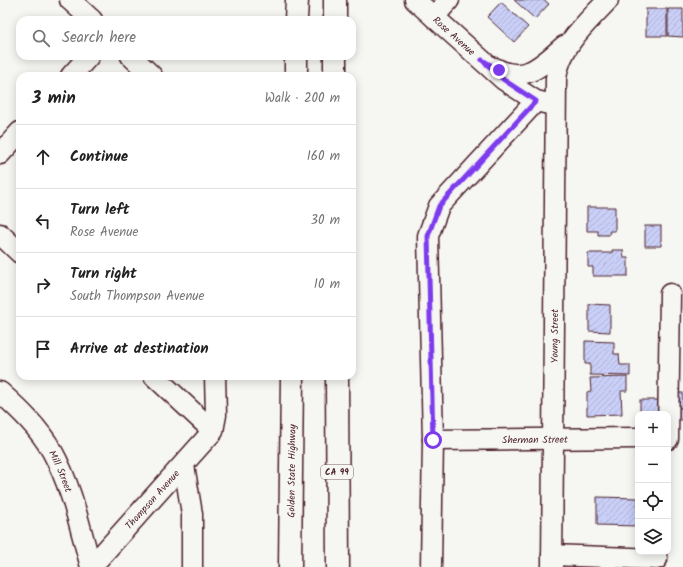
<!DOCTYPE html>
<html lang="en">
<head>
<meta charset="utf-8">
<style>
  body { margin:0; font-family:Kalam,sans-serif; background:#f2f2f2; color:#222 }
  .controls { position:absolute; right:12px; bottom:12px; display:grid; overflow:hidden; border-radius:8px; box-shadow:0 2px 10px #0003 }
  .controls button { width:36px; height:36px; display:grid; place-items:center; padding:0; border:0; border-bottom:1px solid #e0e0e0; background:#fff; color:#222; font:20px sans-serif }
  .stop { position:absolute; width:12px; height:12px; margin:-9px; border:3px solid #7c3aed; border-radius:50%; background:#fff }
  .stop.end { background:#7c3aed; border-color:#fff; box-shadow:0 1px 4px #0008 }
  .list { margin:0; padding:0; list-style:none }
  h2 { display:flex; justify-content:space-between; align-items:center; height:52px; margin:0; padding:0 16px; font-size:17px }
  h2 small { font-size:13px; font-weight:400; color:#767676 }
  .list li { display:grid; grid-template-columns:26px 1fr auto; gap:12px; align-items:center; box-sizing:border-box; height:64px; padding:0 16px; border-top:1px solid #e0e0e0 }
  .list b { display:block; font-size:15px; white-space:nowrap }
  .list p { margin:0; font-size:13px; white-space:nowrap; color:#767676 }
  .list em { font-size:13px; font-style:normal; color:#767676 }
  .icon { flex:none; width:22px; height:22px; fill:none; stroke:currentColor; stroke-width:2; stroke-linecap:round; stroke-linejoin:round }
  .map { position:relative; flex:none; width:683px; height:567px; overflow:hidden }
  .search { position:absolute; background:#fff; box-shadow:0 2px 10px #0003; left:16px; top:16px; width:340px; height:44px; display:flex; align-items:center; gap:10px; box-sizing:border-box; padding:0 14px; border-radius:12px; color:#767676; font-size:15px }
  .panel { position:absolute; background:#fff; box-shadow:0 2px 10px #0003; left:16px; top:72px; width:340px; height:308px; border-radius:12px }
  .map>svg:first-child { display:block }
</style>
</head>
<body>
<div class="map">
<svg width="683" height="567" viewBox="0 0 683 567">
  <defs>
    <pattern id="building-hatch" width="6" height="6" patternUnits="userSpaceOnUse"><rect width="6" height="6" fill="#c9cff7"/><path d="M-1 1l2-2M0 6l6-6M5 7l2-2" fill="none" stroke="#aeb1d4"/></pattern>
  </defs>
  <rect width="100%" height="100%" fill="#f6f6f2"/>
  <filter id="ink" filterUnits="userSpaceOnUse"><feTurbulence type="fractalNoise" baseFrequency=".025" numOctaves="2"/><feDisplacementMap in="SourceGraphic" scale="8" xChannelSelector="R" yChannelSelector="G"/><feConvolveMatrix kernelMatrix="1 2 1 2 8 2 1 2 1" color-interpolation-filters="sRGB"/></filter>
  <g filter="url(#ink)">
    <!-- building -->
    <g fill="url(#building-hatch)" stroke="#4a1f2b">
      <path d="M514 0H544L549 4 535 19Z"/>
      <path d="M501 2 528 27 514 42 487 17Z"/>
      <rect x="646" y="9" width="21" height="27"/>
      <path d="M668 9H683V37L668 36Z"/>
      <path d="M587 207H615V231H610L609 235H598V231H587Z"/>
      <rect x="645" y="226" width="16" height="20"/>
      <path d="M612 250H623L624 258H628V276H593V267H588V253H612Z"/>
      <path d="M589 304 610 305V332L589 331Z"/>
      <path d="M585 341 614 342V354H619L620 365H630V376L590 375V364H585Z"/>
      <path d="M627 377V391H621L622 414 587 415V392L591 391 590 378Z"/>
      <rect x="676" y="393" width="7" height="15"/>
      <rect x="640" y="400" width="19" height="14"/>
      <rect x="676" y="408" width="7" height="12"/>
      <path d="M597 497 638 498V526L597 525Z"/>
    </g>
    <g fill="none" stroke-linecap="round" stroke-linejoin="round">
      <defs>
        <g id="minor">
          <path d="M70 0 92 20"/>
          <path id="s1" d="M415 0 504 80 536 101 549 104"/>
          <path d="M434 17 449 0"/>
          <path d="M131 56 152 76"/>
          <path d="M495 68C525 85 543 64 564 46"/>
          <path d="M71 76 89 56"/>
          <path d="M0 154 20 132"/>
          <path d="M0 234 20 253"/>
          <path d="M154 376 213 431"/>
          <path id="s2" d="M0 392C19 409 39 428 52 451 72 487 80 528 91 567"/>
          <path d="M668 439 670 294"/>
          <path id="s3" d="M433 440 638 438"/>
          <path d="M184 465 192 514V567"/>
          <path d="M552 555 657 559"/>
          <path id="s4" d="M91 567 213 431 216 415 215 376"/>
          <path d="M431 567 433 440 428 236 439 206 536 101"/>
          <path id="s5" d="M552 567 556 78C560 45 587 23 608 0"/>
        </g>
        <g id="highway">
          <path d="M296 20 297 0"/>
          <path d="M335 20V0"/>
          <path d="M335 56V76"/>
          <path d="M296 76V56"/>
          <path d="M337 376 338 567"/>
          <path id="s6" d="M290 567 292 376"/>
        </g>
      </defs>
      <!-- minor casing -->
      <use href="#minor" stroke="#4a1f2b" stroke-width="23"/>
      <!-- highway casing -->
      <use href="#highway" stroke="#4a1f2b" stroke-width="25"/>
      <!-- minor -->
      <use href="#minor" stroke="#f6f6f2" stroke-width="20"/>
      <!-- highway -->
      <use href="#highway" stroke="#f6f6f2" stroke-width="22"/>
    </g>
  </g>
  <g fill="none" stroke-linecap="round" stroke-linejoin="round" filter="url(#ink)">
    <!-- route -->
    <path stroke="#7c3aed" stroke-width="5" d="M433 440 428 236 439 206 536 101 504 80 482 60 499 70"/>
  </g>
  <g text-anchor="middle" stroke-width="3.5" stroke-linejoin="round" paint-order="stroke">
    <!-- shield labels -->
    <rect fill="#f6f6f2" stroke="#7e6067" stroke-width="1" x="321" y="465" width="32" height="14" rx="3"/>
    <g font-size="9" font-weight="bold" fill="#4a1f2b">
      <text x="337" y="475">CA 99</text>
    </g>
    <!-- street labels -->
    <g font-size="10" fill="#4a1f2b" stroke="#f6f6f2">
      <text dy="4" stroke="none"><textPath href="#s1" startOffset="53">Rose Avenue</textPath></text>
      <text dy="4" stroke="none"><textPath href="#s5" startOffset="231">Young Street</textPath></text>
      <text dy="4" stroke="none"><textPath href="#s3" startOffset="102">Sherman Street</textPath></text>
      <text dy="4" stroke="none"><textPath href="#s2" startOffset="101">Mill Street</textPath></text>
      <text dy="4" stroke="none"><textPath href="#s6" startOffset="96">Golden State Highway</textPath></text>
      <text dy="4" stroke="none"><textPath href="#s4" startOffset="91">Thompson Avenue</textPath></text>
    </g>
  </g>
</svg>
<div class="controls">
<button>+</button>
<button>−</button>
<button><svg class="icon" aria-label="locate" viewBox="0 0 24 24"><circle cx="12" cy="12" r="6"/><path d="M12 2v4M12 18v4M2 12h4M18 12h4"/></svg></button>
<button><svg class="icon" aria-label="layers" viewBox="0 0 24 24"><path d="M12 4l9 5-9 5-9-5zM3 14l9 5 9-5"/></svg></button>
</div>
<div class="stop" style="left:433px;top:440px"></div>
<div class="stop end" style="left:499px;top:70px"></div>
<div class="search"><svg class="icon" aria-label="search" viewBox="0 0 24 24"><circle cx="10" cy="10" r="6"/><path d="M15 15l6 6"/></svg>Search here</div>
<section class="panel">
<h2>3 min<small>Walk · 200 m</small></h2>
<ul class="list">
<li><svg class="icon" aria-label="ahead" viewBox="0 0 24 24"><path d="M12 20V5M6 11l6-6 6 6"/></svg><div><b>Continue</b></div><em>160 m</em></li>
<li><svg class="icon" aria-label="left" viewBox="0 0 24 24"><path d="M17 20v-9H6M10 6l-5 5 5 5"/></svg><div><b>Turn left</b><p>Rose Avenue</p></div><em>30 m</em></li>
<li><svg class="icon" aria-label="right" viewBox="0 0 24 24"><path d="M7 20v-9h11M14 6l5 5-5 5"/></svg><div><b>Turn right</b><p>South Thompson Avenue</p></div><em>10 m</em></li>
<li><svg class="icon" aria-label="arrive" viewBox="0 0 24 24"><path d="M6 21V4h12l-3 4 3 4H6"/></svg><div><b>Arrive at destination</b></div></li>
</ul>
</section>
</div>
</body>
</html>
